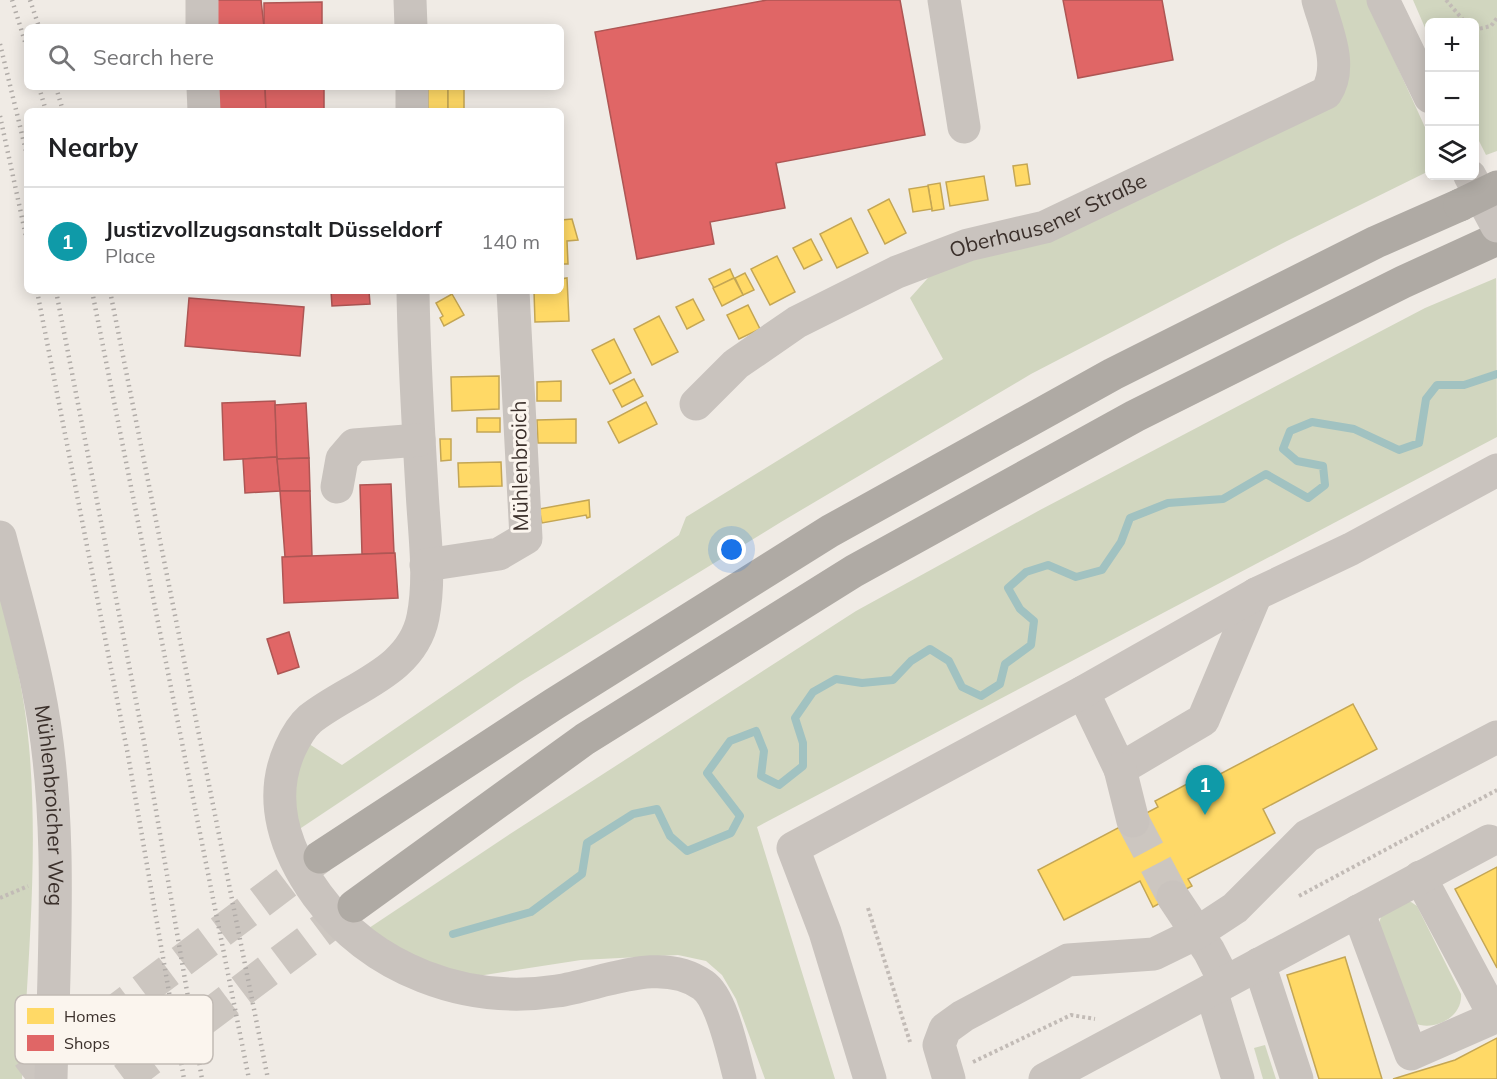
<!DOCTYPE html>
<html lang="en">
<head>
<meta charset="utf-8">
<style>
  body { margin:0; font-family:Mulish,sans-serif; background:#f6f6f6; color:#202124 }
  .controls { position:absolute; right:18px; top:18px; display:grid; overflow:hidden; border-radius:9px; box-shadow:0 3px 15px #0003 }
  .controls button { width:54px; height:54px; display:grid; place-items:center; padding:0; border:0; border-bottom:2px solid #e0e0e0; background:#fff; color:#202124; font:30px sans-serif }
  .you { position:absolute; left:732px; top:550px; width:21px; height:21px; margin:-15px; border:4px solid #fff; border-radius:50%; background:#1a73e8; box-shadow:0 0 0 9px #1a73e833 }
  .badge { display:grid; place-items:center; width:39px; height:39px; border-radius:50%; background:#7a716c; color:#fff; font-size:20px; font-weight:700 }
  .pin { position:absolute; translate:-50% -50px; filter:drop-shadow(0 2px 3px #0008) }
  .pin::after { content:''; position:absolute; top:32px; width:21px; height:18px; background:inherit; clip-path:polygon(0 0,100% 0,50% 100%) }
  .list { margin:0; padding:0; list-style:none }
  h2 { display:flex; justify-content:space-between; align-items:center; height:78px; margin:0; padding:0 24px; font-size:26px }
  h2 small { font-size:20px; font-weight:400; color:#757577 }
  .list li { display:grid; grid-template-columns:39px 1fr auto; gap:18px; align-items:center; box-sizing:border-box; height:108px; padding:0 24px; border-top:2px solid #e0e0e0 }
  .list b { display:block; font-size:22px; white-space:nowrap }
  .list p { margin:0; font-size:20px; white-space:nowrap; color:#757577 }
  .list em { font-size:20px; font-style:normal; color:#757577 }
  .icon { flex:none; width:33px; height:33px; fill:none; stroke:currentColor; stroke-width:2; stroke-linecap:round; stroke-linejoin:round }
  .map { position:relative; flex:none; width:1497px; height:1079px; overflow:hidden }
  .search { position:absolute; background:#fff; box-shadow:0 3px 15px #0003; left:24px; top:24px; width:540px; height:66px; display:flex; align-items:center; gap:15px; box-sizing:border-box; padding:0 21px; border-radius:9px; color:#757577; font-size:22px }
  .panel { position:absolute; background:#fff; box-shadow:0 3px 15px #0003; left:24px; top:108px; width:540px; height:186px; border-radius:9px }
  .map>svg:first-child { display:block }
</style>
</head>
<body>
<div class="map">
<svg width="1497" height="1079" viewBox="0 0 1497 1079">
  <rect width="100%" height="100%" fill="#f0ebe5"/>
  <!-- green -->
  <g fill="#d1d6bf">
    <path d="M1328 0H1367L1429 136V171L1287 241 1031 374 781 522 520 682 298 830 292 793 306 742 342 765 679 535 686 517 943 359 910 298 935 270 1344 94Z"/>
    <path d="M1413 0H1497V151L1486 155 1475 133 1474 22H1430L1429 37Z"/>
    <path d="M1496 278 1497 437 757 827 835 1079H765L736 999 722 975 706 961 678 955 581 960 478 976 426 969 366 930 507 836 856 611 1040 510 1425 308Z"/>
    <path d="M0 593C12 644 25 694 29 746 39 856 27 969 22 1079H0Z"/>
    <path d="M1405 902H1411L1417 906 1461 994C1463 1017 1434 1032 1414 1023L1378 926 1382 914Z"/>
    <path d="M1265 1045 1276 1079H1263L1254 1048Z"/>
  </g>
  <!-- homes -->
  <g fill="#ffd966" stroke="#c4a654" stroke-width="1.5">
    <rect x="428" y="87" width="20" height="24"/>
    <rect x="448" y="87" width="16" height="24"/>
    <path d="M1027 164 1030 184 1016 186 1013 166Z"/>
    <path d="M984 176 988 200 950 206 946 182Z"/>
    <path d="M940 183 944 209 932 211 928 185Z"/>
    <path d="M928 186 932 209 913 212 909 189Z"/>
    <path d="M889 199 906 233 885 244 868 210Z"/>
    <path d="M851 218 868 253 837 268 820 234Z"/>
    <path d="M572 219 578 240 567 241 568 264H561V220Z"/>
    <path d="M811 239 822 260 804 269 793 248Z"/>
    <path d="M777 256 795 292 770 305 751 269Z"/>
    <path d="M730 269 734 278 714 288 709 279Z"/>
    <path d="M745 273 754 290 743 295 735 278Z"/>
    <path d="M567 278 569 321 535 322 534 291H561V279Z"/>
    <path d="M734 278 743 295 722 306 713 288Z"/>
    <path d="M452 294 464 315 444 326 440 318 443 316 436 303Z"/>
    <path d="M693 299 704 320 687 329 676 307Z"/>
    <path d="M748 305 760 329 739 339 727 315Z"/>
    <path d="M659 316 678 352 652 365 634 329Z"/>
    <path d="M614 339 631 373 610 384 592 350Z"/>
    <path d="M499 376V409L452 411 451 377Z"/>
    <path d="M634 379 643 396 622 407 613 390Z"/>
    <path d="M561 381V401H537V382Z"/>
    <path d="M646 402 657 424 619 443 608 422Z"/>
    <rect x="477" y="418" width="23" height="14"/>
    <path d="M576 419V443H538L537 420Z"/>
    <path d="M440 439H451V460L441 461Z"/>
    <path d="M501 462 502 486 459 487 458 463Z"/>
    <path d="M589 500 590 517 587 518 586 515 542 523 539 509Z"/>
    <path d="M1353 704 1377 749 1263 809 1275 833 1188 879 1192 886 1153 907 1140 881 1064 920 1038 870 1158 807 1155 801 1202 776 1205 782Z"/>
    <path d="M1497 867V968L1455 889Z"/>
    <path d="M1345 957 1382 1079H1319L1287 975Z"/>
    <path d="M1497 1038V1079H1393L1455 1060Z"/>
  </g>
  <!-- shops -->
  <g fill="#e06666" stroke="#ae5654" stroke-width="1.5">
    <path d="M214 0H261L264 27H214Z"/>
    <path d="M767 0H900L925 135 776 163 785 208 710 222 714 244 637 259 595 32Z"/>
    <path d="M1063 0H1162L1173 60 1078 78Z"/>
    <path d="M322 2V27H264V3Z"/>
    <path d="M216 87H265L266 111H216Z"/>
    <path d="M265 87H324V111H266Z"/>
    <path d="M331 291H369L370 304 332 306Z"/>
    <path d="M189 298 304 307 300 356 185 346Z"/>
    <path d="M275 401 277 457 224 460 222 403Z"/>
    <path d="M306 403 309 458 277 459 275 405Z"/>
    <path d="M277 457 280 491 245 493 243 459Z"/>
    <path d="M309 458 310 491H280L277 459Z"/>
    <path d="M391 484 394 553 362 554 360 485Z"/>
    <path d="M280 491H310L312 556 285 557Z"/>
    <path d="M395 553 398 598 284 603 282 557Z"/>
    <path d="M289 632 299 667 278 674 267 639Z"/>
  </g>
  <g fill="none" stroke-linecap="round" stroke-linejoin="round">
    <!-- stream -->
    <path stroke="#a1c2c1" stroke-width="8" d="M453 934 531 912 582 874 587 843 633 814 657 809 670 836 687 851 731 833 740 816 707 773 730 741 756 731 764 751 761 776 779 785 803 766V743L795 718 813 692 836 679 862 683 893 680 911 661 930 649 949 661 962 687 981 696 1000 684 1005 664 1031 645 1034 621 1020 609 1008 588 1026 572 1048 565 1076 577 1102 570 1121 542 1130 518 1168 503 1223 499 1266 474 1308 498 1325 485 1323 466 1297 461 1283 449 1290 431 1312 422 1354 429 1399 450 1419 443 1426 399 1437 385H1464L1497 374"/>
    <!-- minor-tunnel -->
    <path stroke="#ccc6c0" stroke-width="33" stroke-dasharray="33 16" stroke-linecap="butt" d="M1133 821 1173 897"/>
    <!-- highway-tunnel -->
    <g stroke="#ccc6c0" stroke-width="33" stroke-dasharray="33 16" stroke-linecap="butt">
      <path d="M25 1079 320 857"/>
      <path d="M124 1079 354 906"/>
    </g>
    <!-- path -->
    <g stroke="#c2bbb6" stroke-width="4" stroke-dasharray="3 3" stroke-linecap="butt">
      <path d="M1446 0 1465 22"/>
      <path d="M1474 30 1491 26 1497 18"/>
      <path d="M1299 896 1497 790"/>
      <path d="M0 898 28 886"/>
      <path d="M868 908 910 1042"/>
      <path d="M973 1062 1071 1015 1095 1019"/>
    </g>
    <!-- minor -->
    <g stroke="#c9c3be" stroke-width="33">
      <path d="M202 0V27"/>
      <path d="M410 0 411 27"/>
      <path d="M944 0 964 127"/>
      <path d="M1383 0 1430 97"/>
      <path d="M203 87 204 111"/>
      <path d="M412 87V111"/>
      <path d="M413 291C414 358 418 424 422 490 424 532 431 576 423 617 412 673 350 687 310 719 302 726 295 738 290 749 267 800 286 852 317 895 372 970 466 1005 557 991 603 984 661 955 703 985 723 999 733 1055 740 1079"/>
      <path id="s1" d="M696 404 736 364 797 322 897 272 968 245 1045 227 1326 93C1344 66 1326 29 1318 0"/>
      <path d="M337 487 342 459 354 445 419 440"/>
      <path id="s2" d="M0 537C13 587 28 637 38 688 64 813 54 952 51 1079"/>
      <path d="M426 565 499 554 526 538 513 291"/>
      <path d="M1083 692 1120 769 1203 720 1256 594"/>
      <path d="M1120 769 1133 821"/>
      <path d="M1173 897 1209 951 1225 982"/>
      <path d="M1358 911 1411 1054 1495 1017 1420 877"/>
      <path d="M1259 964 1297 1079"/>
      <path d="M1211 990 1238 1079"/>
      <path d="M870 1079 825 932 793 848 1083 692 1256 594 1351 549 1497 470"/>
      <path d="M949 1079 939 1045 945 1029 963 1016 1068 960 1154 954 1197 933 1235 908 1307 836 1497 737"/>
      <path d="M1045 1079 1489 841"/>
    </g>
    <!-- highway -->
    <g stroke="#afaaa4" stroke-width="33">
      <path d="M320 857 554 704 830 531 1113 374 1376 242 1460 205"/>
      <path d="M354 906 585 739 854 571 1135 416 1403 282 1497 239"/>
    </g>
    <!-- rail -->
    <g stroke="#b1aca8" stroke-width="4.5" stroke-dasharray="1.5 4.5" stroke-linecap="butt">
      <path d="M12 0 27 48"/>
      <path d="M30 0 39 27"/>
      <path d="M0 44 27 155"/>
      <path d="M39 87 46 111"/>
      <path d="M56 87 63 111"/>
      <path d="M0 116 27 241"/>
      <path d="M37 291 128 755 184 1079"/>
      <path d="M56 291 146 752 202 1079"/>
      <path d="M92 291 249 1079"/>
      <path d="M110 291 268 1079"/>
    </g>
    <!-- minor-bridge -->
    <path stroke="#c9c3be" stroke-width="33" d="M1470 176 1497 226"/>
    <!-- highway-bridge -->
    <path stroke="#afaaa4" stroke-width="33" d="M1460 205 1497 187"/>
  </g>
  <g text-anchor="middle" stroke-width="6" stroke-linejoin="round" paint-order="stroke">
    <!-- street labels -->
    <g font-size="21" fill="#3b302b" stroke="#fbf5ee">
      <text dy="7" stroke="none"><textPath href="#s1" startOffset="404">Oberhausener Straße</textPath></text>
      <text transform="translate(520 466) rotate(-91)" y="7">Mühlenbroich</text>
      <text dy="7" stroke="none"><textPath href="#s2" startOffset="274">Mühlenbroicher Weg</textPath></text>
    </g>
  </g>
  <!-- legend -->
  <rect x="15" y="995" width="198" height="69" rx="9" fill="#fbf5ee" stroke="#c1bab4" stroke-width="1.5"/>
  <rect x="27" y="1008" width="27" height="16" fill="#ffd966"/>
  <rect x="27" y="1035" width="27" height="16" fill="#e06666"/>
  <g font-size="16" fill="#3b302b">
    <text x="64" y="1022">Homes</text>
    <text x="64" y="1049">Shops</text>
  </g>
</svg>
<div class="controls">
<button>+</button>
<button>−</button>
<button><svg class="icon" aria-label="layers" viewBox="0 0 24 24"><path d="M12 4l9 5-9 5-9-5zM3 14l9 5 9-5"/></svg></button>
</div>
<div class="you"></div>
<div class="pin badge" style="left:1205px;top:815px;background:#0f9aa8">1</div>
<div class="search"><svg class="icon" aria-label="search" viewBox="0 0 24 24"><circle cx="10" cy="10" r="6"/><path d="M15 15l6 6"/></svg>Search here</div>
<section class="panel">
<h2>Nearby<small></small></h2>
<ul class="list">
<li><span class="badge" style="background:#0f9aa8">1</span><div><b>Justizvollzugsanstalt Düsseldorf</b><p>Place</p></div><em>140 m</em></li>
</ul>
</section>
</div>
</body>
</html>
